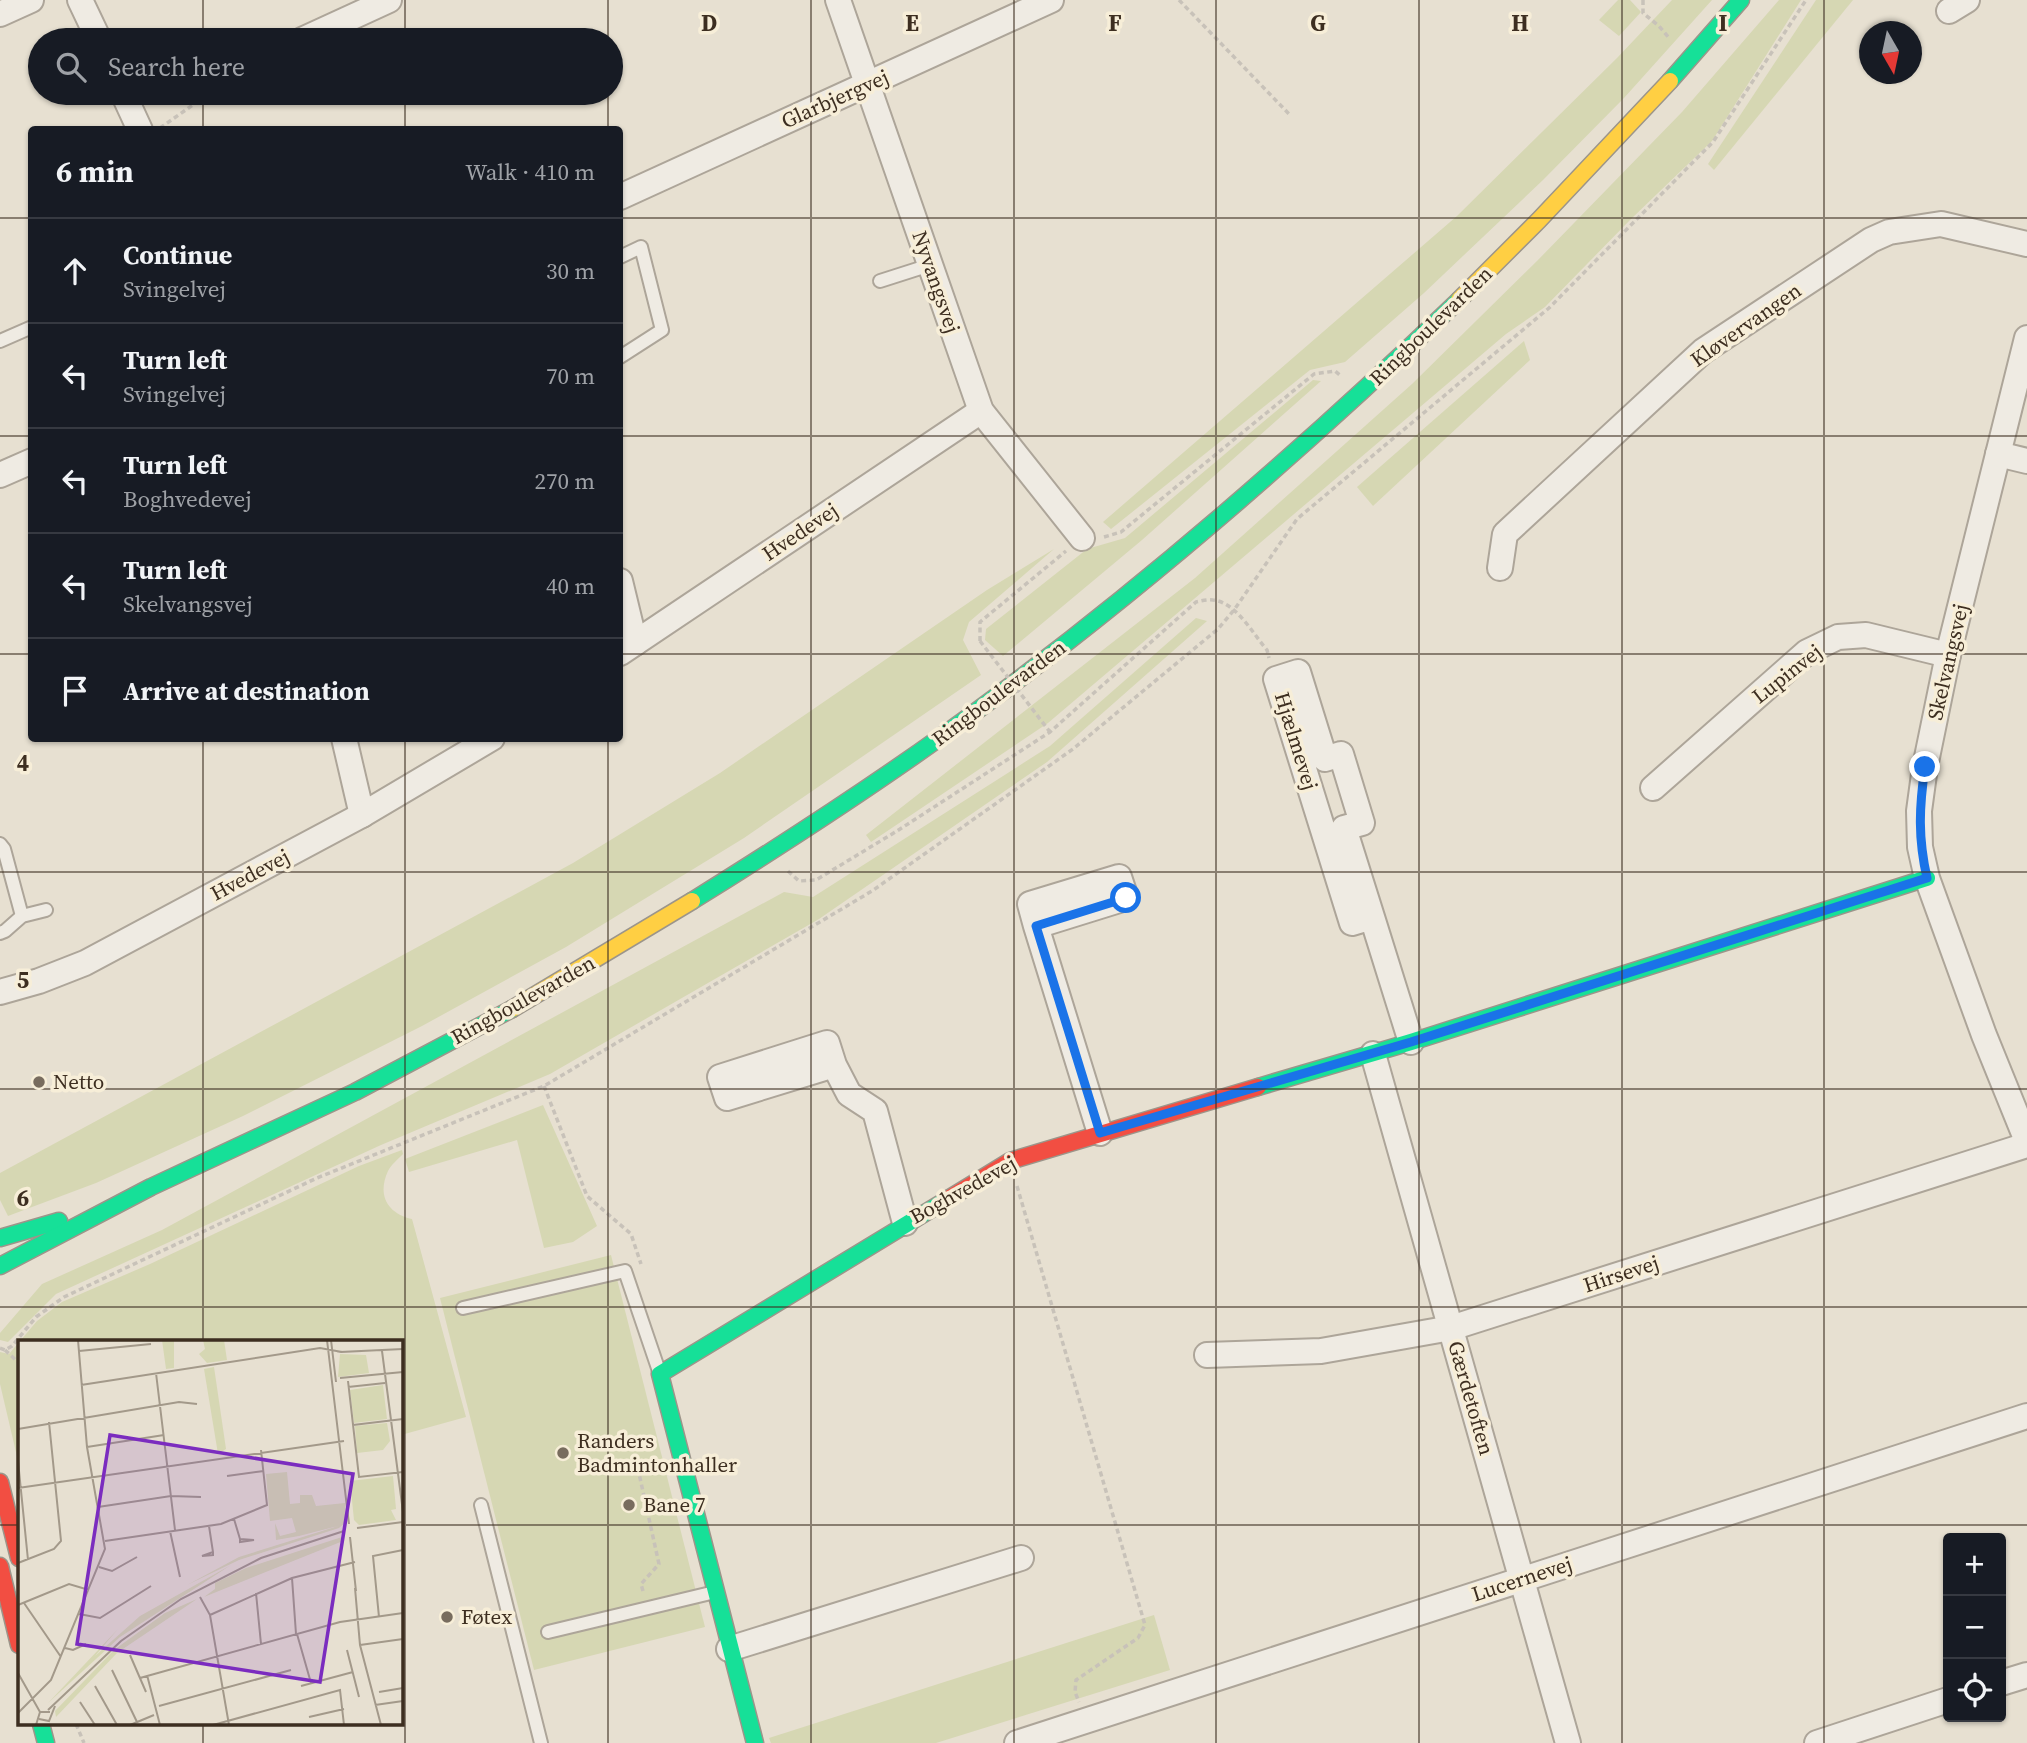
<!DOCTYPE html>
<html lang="en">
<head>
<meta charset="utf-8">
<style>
  body { margin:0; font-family:"Source Serif 4",serif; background:#242831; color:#f1f3f6 }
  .controls { position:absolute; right:21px; bottom:21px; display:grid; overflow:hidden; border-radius:7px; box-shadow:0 2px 5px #0004 }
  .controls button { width:63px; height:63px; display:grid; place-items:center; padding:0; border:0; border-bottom:2px solid #363941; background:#171b24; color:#f1f3f6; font:35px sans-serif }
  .compass { position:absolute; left:1859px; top:21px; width:63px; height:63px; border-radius:50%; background:#171b24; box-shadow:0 2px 5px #0004; rotate:171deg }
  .stop { position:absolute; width:21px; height:21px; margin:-16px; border:5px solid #1a73e8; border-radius:50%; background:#fff }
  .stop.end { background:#1a73e8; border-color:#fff; box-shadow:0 2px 7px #0008 }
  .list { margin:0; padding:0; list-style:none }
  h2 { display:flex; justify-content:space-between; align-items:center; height:91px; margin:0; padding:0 28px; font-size:30px }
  h2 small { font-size:23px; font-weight:400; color:#9ea1a6 }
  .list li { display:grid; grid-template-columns:46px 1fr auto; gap:21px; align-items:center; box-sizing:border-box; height:105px; padding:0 28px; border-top:2px solid #363941 }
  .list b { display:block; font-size:26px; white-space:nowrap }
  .list p { margin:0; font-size:23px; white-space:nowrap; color:#9ea1a6 }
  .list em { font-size:23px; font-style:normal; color:#9ea1a6 }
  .icon { flex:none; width:38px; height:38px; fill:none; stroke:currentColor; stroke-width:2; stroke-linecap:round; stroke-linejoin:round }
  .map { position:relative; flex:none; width:2027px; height:1743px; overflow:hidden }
  .search { position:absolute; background:#171b24; box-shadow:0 2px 5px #0004; left:28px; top:28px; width:595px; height:77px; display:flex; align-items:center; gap:18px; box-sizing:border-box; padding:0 24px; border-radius:38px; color:#9ea1a6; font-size:26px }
  .panel { position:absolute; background:#171b24; box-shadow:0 2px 5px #0004; left:28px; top:126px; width:595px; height:616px; border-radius:7px }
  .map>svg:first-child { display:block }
</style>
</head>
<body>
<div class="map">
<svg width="2027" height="1743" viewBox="0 0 2027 1743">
  <rect width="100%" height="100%" fill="#e7e0d1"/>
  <!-- green -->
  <g fill="#d6d7b3">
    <path d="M1618 0H1630L1641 12 1619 36 1599 20Z"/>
    <path d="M1672 0H1712L1624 98 1543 180 1424 293 1345 362 1310 370 1111 529 1103 522 1457 216 1617 58Z"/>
    <path d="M1779 0H1801L1712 141 1630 220 1545 307 1506 334 1048 723 871 842 866 835 1195 578 1412 384 1538 260 1682 112Z"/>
    <path d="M1816 0H1853L1714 170 1708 164Z"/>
    <path d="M1524 341 1530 360 1373 506 1357 487Z"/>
    <path d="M1313 380 1321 381 1142 540 1003 656 985 640 986 629 1087 549 1125 538Z"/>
    <path d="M1054 549 969 622 963 640 981 675 744 838 566 947 422 1026 243 1116 96 1183 8 1216 0 1200V1173L573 863 720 773 987 590Z"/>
    <path d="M1196 618 1207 621 1047 762 819 919 550 1074 381 1145 56 1294 8 1342 0 1340V1333L42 1284 162 1230 784 892 813 897 1050 746Z"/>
    <path d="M543 1105 597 1226 573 1242 544 1248 517 1140 409 1172 405 1159Z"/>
    <path d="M402 1150 403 1154C398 1159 391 1165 388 1171 377 1195 387 1213 412 1219L466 1417 401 1435V1342H19V1465L0 1384V1352L9 1354 37 1321 62 1302 150 1264 359 1166Z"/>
    <path d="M611 1255 705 1627 534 1670 440 1298Z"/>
    <path d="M1154 1615 1170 1670 936 1743H771L769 1738Z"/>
  </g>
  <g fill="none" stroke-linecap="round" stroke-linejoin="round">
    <defs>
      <g id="lane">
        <path d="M620 257 641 247 662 330 620 357"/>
        <path d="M880 281 930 265"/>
        <path d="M0 341 32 327"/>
        <path d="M0 844 4 849 22 916"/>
        <path d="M0 933 5 931 22 916 46 910"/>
        <path d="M463 1308 625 1271 660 1374"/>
        <path d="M481 1505 541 1743"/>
        <path d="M548 1632 715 1592"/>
      </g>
      <g id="street">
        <path d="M80 0 99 40"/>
        <path d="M838 0 981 411 1082 538"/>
        <path d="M1949 11 1967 0"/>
        <path d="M0 14 31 0"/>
        <path d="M302 40 389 0"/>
        <path d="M123 93 140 130"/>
        <path d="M620 197 1051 0"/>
        <path d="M2027 338 1948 655 1925 767 1919 811 1920 847 1927 878 1984 1035 2027 1141"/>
        <path d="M1998 454 2027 461"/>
        <path d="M0 475 32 461"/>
        <path d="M1500 568 1505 534 1703 351 1871 240 1889 232 1941 224 2027 244"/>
        <path d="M620 581 635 643"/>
        <path d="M620 653 981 411"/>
        <path d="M344 738 362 815"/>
        <path d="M1653 788 1807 652 1838 637 1866 635 1948 655"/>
        <path d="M1372 917 1344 828 1362 823 1341 754 1325 759 1298 672 1276 679 1352 923 1372 917 1411 1042"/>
        <path d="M1036 926 1126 898 1119 877 1030 904 1036 926 1100 1133"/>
        <path d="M0 992 39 981 85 963 362 815 492 738"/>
        <path d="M1373 1054 1568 1743"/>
        <path d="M834 1065 827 1043 720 1077 727 1098 834 1065 849 1094 875 1111 905 1223"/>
        <path d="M1207 1355 1321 1351 1451 1328 2027 1145"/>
        <path d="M729 1649 1021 1558"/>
        <path d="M2001 1683 2027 1675"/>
        <path d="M1017 1743 2027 1416"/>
        <path d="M1817 1743 1948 1700"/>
      </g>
      <g id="fast">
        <path d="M1670 81 1741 0"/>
        <path d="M692 901C795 837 897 771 994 698 1158 576 1312 441 1459 300"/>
        <path d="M1258 1087 1411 1042 1927 878"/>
        <path d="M0 1238 59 1221"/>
        <path d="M0 1266 151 1187 355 1092 512 1009"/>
        <path d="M41 1724 46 1743"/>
        <path d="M755 1743 660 1374 948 1199"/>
      </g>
      <g id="slow">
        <path d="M1459 300 1539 220 1670 81"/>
        <path d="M512 1009 692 901"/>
      </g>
      <g id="jam">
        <path d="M948 1199 1010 1161 1258 1087"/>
        <path d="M0 1482 19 1558"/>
        <path d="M0 1566 19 1645"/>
      </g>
    </defs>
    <!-- lane casing -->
    <use href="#lane" stroke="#ada599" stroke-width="16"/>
    <!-- street casing -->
    <use href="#street" stroke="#ada599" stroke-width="28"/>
    <!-- fast casing -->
    <use href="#fast" stroke="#9c958a" stroke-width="19"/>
    <!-- slow casing -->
    <use href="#slow" stroke="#9c958a" stroke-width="19"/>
    <!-- jam casing -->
    <use href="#jam" stroke="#9c958a" stroke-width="19"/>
    <!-- path -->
    <g stroke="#c8c2b9" stroke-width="3.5" stroke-dasharray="5 3.5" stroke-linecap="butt">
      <path d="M1179 0 1290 115"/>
      <path d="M1643 0V13L1659 26 1670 39"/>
      <path d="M160 128 210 93"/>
      <path d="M1104 537 1121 532 1314 374 1335 371 1341 376"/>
      <path d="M980 641V622L1066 551"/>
      <path d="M788 871 799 881 816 880 897 831 1050 732 1196 602C1201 601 1208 599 1213 600 1236 602 1253 634 1267 650L1269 658"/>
      <path d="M544 1086 587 1196 631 1234 641 1264"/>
      <path d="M1017 1186 1145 1625 1138 1638 1076 1680 1075 1692 1079 1702"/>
      <path d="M0 1348 5 1350 12 1346 36 1317 64 1297 317 1178 544 1086 872 891 1073 749 1218 629 1234 610 1297 519 1549 308 1713 142 1806 0"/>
      <path d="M5 1350 19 1363"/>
      <path d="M643 1591 641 1584 659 1564 638 1469 655 1464"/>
      <path d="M76 1724 84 1743"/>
    </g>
    <!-- lane -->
    <use href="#lane" stroke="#efebe3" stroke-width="12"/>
    <!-- street -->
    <use href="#street" stroke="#efebe3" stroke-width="24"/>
    <!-- fast -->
    <use href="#fast" stroke="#16e098" stroke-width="16"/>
    <!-- slow -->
    <use href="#slow" stroke="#ffcf43" stroke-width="16"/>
    <!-- jam -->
    <use href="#jam" stroke="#f24e42" stroke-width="16"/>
    <!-- path-bridge -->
    <path stroke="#c8c2b9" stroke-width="3.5" stroke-dasharray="5 3.5" stroke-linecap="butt" d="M980 641 1050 732"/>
  </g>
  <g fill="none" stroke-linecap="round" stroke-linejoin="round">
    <!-- route -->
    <path stroke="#1a73e8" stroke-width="9" d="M1126 898 1036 926 1100 1133 1411 1042 1927 878C1918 838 1919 808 1925 767"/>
  </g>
  <!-- grid -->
  <path fill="none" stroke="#3d2e20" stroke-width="2" stroke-opacity="0.55" d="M203 0V40M405 0V40M608 0V40M811 0V1743M1014 0V1743M1216 0V1743M1419 0V1743M1622 0V1743M1824 0V1743M203 93V130M405 93V130M608 93V130M0 218H32M620 218H2027M0 436H32M620 436H2027M0 654H32M620 654H2027M203 738V1342M405 738V1743M608 738V1743M0 872H2027M0 1089H2027M0 1307H2027M0 1525H19M401 1525H2027M203 1724V1743"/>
  <!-- markers -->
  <g fill="#786c5e" stroke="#f7eed8" stroke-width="2.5">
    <circle cx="39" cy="1082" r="7"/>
    <circle cx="563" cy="1453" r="7"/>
    <circle cx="629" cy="1505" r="7"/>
    <circle cx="447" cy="1617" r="7"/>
  </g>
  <g text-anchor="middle" stroke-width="7" stroke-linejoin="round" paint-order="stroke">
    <!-- street labels -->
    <g font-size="21" fill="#3d2e20" stroke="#f7eed8">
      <text transform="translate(835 99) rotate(-24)" y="7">Glarbjergvej</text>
      <text transform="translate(936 282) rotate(71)" y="7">Nyvangsvej</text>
      <text transform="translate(1746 325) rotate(-35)" y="7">Kløvervangen</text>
      <text transform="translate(1431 326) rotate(-44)" y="7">Ringboulevarden</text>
      <text transform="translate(800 532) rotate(-34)" y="7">Hvedevej</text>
      <text transform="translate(1948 662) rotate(-77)" y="7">Skelvangsvej</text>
      <text transform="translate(1787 674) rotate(-38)" y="7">Lupinvej</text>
      <text transform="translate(999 693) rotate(-37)" y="7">Ringboulevarden</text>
      <text transform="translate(1296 741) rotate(73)" y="7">Hjælmevej</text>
      <text transform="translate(250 875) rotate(-28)" y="7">Hvedevej</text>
      <text transform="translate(523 1000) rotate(-29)" y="7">Ringboulevarden</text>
      <text transform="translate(963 1190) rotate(-29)" y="7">Boghvedevej</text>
      <text transform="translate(1621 1274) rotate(-18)" y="7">Hirsevej</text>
      <text transform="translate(1471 1398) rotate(74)" y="7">Gærdetoften</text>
      <text transform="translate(1522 1579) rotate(-18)" y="7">Lucernevej</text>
    </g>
    <!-- poi labels -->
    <g font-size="21" fill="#3d2e20" stroke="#f7eed8" text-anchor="start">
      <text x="53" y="1089">Netto</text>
      <text x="577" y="1448">Randers<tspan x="577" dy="24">Badmintonhaller</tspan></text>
      <text x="643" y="1512">Bane 7</text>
      <text x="461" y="1624">Føtex</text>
    </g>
  </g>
  <!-- overview -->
  <g transform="translate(18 1340)">
    <rect width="385" height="385" fill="#e7e0d1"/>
    <path d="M144 0H156V28L148 29ZM185 0H206L209 20 189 23 181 14 187 9ZM322 14 348 15 351 33 320 37ZM196 27 208 109 200 114 186 29ZM365 45 369 79 336 83 332 50ZM369 83 372 101 365 110 339 113 337 86ZM269 132 272 164 282 163V155H294L298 166 327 163 328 182 321 188 221 220 169 245 221 217 320 186 281 196 258 200 257 183 262 196 278 192 274 178 252 181 248 134ZM375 136 378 169 373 170 378 180 341 185 336 180 332 141ZM324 197 325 201 186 257 197 249V243L228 228ZM213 225 102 297 30 363 100 289 77 316 122 276ZM179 259 99 313 38 377 37 371 96 310 147 273Z" fill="#d6d7b3"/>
    <path fill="none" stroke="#a3998a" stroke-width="2" d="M309 0 331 184M313 0 318 42M61 11 133 4M364 11 385 172M322 12 385 9M138 33 157 190M322 38 385 32M330 41 341 137 385 132M63 45 302 8 324 12M330 47 367 43M335 85 385 79M0 89 161 62 179 64M69 107 146 95M0 121 10 220M209 136 246 131M0 148 326 101M80 167 153 156 183 157M216 179 222 199 236 200 222 202V199M191 186 195 212V215L184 216 195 212M339 188 385 182M152 191 162 237M332 197 338 251M87 201 203 184 249 165 243 110M0 223 36 209 43 201 31 82M81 227 94 231 119 217M274 238 278 294M337 248 342 305 363 385M238 253 243 304M182 257 192 275 211 385M6 263 43 317M0 265 51 244 71 250M61 274 82 278 133 246M192 275 274 238 337 222M361 277 355 216 385 210M279 294 293 343M342 305 385 299M47 308 55 310 68 304M329 310 341 357M112 315 128 352M94 330 119 382M0 333 22 372M129 335 142 385M122 338 322 282 385 273M77 346 99 385M283 346 335 332M361 352 385 348M62 362 77 385M357 365 385 361M141 366 273 330M30 370 103 301 163 259 243 218 326 191M0 373 33 340 87 209 69 107 60 0M291 377 326 369M21 379 31 381 37 366M18 385 22 372H32M112 385 136 375M195 385 322 350 326 385"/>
    <path fill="#7b2cbf" fill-opacity="0.15" stroke="#7b2cbf" stroke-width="3.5" d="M92 95 335 134 302 342 59 304Z"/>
    <rect width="385" height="385" fill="none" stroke="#3d2e20" stroke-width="3.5"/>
  </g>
  <g font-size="23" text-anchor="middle" font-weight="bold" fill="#3d2e20" stroke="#f7eed8" stroke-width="7" stroke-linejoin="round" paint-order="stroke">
    <text x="709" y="31">D</text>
    <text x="912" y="31">E</text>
    <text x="1115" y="31">F</text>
    <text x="1318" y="31">G</text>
    <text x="1520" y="31">H</text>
    <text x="1723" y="31">I</text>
    <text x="23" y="771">4</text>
    <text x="23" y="988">5</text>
    <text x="23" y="1206">6</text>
  </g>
</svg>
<div class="controls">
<button>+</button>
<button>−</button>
<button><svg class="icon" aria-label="locate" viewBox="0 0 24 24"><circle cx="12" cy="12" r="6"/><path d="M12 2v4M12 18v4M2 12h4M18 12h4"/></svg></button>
</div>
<svg class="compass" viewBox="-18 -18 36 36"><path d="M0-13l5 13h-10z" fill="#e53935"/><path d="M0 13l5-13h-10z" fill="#9ea1a6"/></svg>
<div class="stop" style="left:1126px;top:898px"></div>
<div class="stop end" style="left:1925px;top:767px"></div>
<div class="search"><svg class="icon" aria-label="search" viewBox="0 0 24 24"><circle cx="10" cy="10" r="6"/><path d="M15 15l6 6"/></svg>Search here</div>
<section class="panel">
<h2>6 min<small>Walk · 410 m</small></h2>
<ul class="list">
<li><svg class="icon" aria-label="ahead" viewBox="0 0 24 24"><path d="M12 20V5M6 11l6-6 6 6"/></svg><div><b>Continue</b><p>Svingelvej</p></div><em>30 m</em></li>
<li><svg class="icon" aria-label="left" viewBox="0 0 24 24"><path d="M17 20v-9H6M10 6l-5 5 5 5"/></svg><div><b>Turn left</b><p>Svingelvej</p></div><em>70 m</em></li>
<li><svg class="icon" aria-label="left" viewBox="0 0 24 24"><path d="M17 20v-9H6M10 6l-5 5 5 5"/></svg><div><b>Turn left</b><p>Boghvedevej</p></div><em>270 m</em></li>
<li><svg class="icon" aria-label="left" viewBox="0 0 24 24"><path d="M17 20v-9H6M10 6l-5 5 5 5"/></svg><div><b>Turn left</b><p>Skelvangsvej</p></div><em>40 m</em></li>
<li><svg class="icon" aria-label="arrive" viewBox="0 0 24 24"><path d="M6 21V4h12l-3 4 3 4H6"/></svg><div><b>Arrive at destination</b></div></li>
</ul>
</section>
</div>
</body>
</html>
